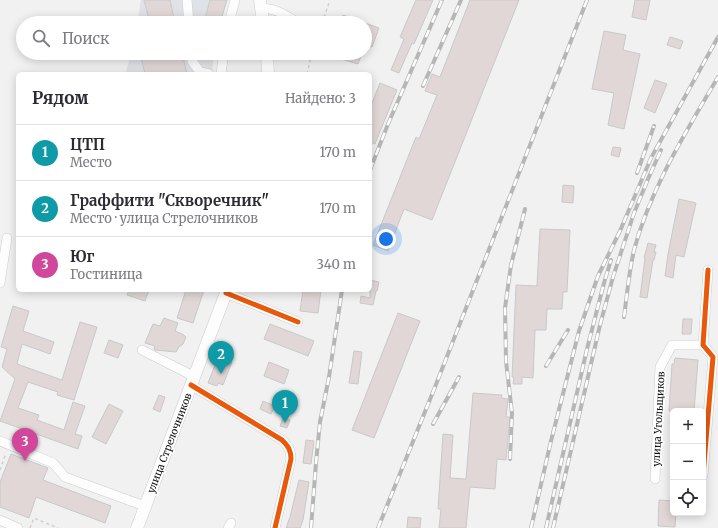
<!DOCTYPE html>
<html lang="ru">
<head>
<meta charset="utf-8">
<style>
  body { margin:0; font-family:Merriweather,serif; background:#f2f2f3; color:#2b2b33 }
  .controls { position:absolute; right:12px; bottom:12px; display:grid; overflow:hidden; border-radius:6px; box-shadow:0 2px 10px #0003 }
  .controls button { width:36px; height:36px; display:grid; place-items:center; padding:0; border:0; border-bottom:1px solid #e1e1e2; background:#fff; color:#2b2b33; font:20px sans-serif }
  .you { position:absolute; left:386px; top:239px; width:14px; height:14px; margin:-10px; border:3px solid #fff; border-radius:50%; background:#1a73e8; box-shadow:0 0 0 6px #1a73e833 }
  .badge { display:grid; place-items:center; width:26px; height:26px; border-radius:50%; background:#0b8043; color:#fff; font-size:13px; font-weight:700 }
  .pin { position:absolute; translate:-50% -33px; filter:drop-shadow(0 1px 2px #0008) }
  .pin::after { content:''; position:absolute; top:21px; width:14px; height:12px; background:inherit; clip-path:polygon(0 0,100% 0,50% 100%) }
  .list { margin:0; padding:0; list-style:none }
  h2 { display:flex; justify-content:space-between; align-items:center; height:52px; margin:0; padding:0 16px; font-size:17px }
  h2 small { font-size:13px; font-weight:400; color:#7c7c81 }
  .list li { display:grid; grid-template-columns:26px 1fr auto; gap:12px; align-items:center; box-sizing:border-box; height:56px; padding:0 16px; border-top:1px solid #e1e1e2 }
  .list b { display:block; font-size:15px; white-space:nowrap }
  .list p { margin:0; font-size:13px; white-space:nowrap; color:#7c7c81 }
  .list em { font-size:13px; font-style:normal; color:#7c7c81 }
  .icon { flex:none; width:22px; height:22px; fill:none; stroke:currentColor; stroke-width:2; stroke-linecap:round; stroke-linejoin:round }
  .map { position:relative; flex:none; width:718px; height:528px; overflow:hidden }
  .search { position:absolute; background:#fff; box-shadow:0 2px 10px #0003; left:16px; top:16px; width:356px; height:44px; display:flex; align-items:center; gap:10px; box-sizing:border-box; padding:0 14px; border-radius:22px; color:#7c7c81; font-size:15px }
  .panel { position:absolute; background:#fff; box-shadow:0 2px 10px #0003; left:16px; top:72px; width:356px; height:220px; border-radius:6px }
  .map>svg:first-child { display:block }
</style>
</head>
<body>
<div class="map">
<svg width="718" height="528" viewBox="0 0 718 528">
  <rect width="100%" height="100%" fill="#f1f1f1"/>
  <!-- built -->
  <g fill="#dfe2e6">
    <path d="M141 0H227L220 23H137Z"/>
    <path d="M131 53H214L212 74H125L128 65Z"/>
  </g>
  <!-- building -->
  <g fill="#e0d7d6" stroke="#c9c9c9">
    <path d="M144 0H170L175 23H150Z"/>
    <path d="M210 0H227L220 23H204Z"/>
    <path d="M416 0H433L414 44 412 43 399 73 391 70 404 39 400 37Z"/>
    <path d="M470 0H519L432 220 404 209 388 251 373 245 416 137 419 139 437 95 425 91 432 74 440 77Z"/>
    <path d="M635 0H650L646 20 632 17Z"/>
    <path d="M343 15 363 22V23H340Z"/>
    <path d="M365 23 379 28 372 47 365 44Z"/>
    <path d="M604 31 626 35 623 50 640 54 624 129 608 125 614 93 592 89Z"/>
    <path d="M670 37 683 41 680 49 667 45Z"/>
    <path d="M140 53H182L187 74H145Z"/>
    <path d="M328 53H362L358 64 328 55Z"/>
    <path d="M655 80 667 84 655 113 644 108Z"/>
    <path d="M380 83 397 90 375 144 370 142V108Z"/>
    <path d="M613 147 621 148 619 157 611 155Z"/>
    <path d="M563 185 574 186 573 203 562 202Z"/>
    <path d="M679 199 696 203 684 257 676 255 673 278 665 276 668 254Z"/>
    <path d="M540 229 570 230 567 292H563L562 309H547L546 330H535L533 378 522 377V384H513L514 377H512L516 285 537 286Z"/>
    <path d="M648 243 656 245 654 252H656L654 260H653L647 298 640 297 645 258H644Z"/>
    <path d="M370 280 379 282 377 291H376L373 305 360 303 361 296 370 298Z"/>
    <path d="M129 290H149L145 301 127 295Z"/>
    <path d="M186 290H204L193 323 177 318Z"/>
    <path d="M303 290H321L318 313 300 311Z"/>
    <path d="M13 306 29 311 23 331 54 342 50 354 22 344 17 364 62 380 80 322 97 327 74 400 57 395 58 392 28 382 18 408 39 415 37 420 64 430 73 402 85 406 75 434 82 436 78 449 0 421 15 379 2 367 7 349 1 347Z"/>
    <path d="M398 313 420 321 374 438 352 430Z"/>
    <path d="M164 318 178 323 175 331 184 335 186 337 183 344 179 347 176 352 155 350 154 349 155 346 145 343 153 324 160 326Z"/>
    <path d="M683 319H692L691 334H682Z"/>
    <path d="M270 324 314 341 308 356 264 339Z"/>
    <path d="M109 340 123 345 118 358 104 353Z"/>
    <path d="M354 351 362 352 358 384 349 383Z"/>
    <path d="M219 355 228 358 227 360 232 362 223 385 218 383 217 386 208 383Z"/>
    <path d="M675 358 698 360 694 411H669L672 364H674Z"/>
    <path d="M269 362 289 370 284 384 264 376Z"/>
    <path d="M473 393 502 395 501 398 508 399 506 417H510L506 460 497 459 495 489 470 487 466 528H439L441 509H438L443 434 453 435 450 478 466 479Z"/>
    <path d="M159 395 165 397 160 412 153 409Z"/>
    <path d="M263 401 275 406 271 414 260 409Z"/>
    <path d="M109 404 123 411 106 444 92 437Z"/>
    <path d="M283 418 290 420 287 428 280 426Z"/>
    <path d="M306 440 314 441 311 464 303 463Z"/>
    <path d="M11 454 48 468 43 480 111 506 105 523 36 497 29 518 0 507V482Z"/>
    <path d="M299 480 309 482 303 520 300 528H286L290 517Z"/>
    <path d="M659 500 673 501V513H676L675 527 658 526Z"/>
    <path d="M408 517 421 518 420 528H407Z"/>
  </g>
  <g fill="none" stroke-linecap="round" stroke-linejoin="round">
    <defs>
      <g id="minor">
        <path d="M187 0 189 23"/>
        <path d="M261 8C277 9 282 13 295 21V23"/>
        <path d="M229 23 235 0"/>
        <path d="M191 53 192 61 200 72 209 74"/>
        <path d="M223 74 221 73 224 53"/>
        <path d="M0 283 7 238"/>
        <path d="M226 293 298 322"/>
        <path d="M142 350 195 377"/>
        <path d="M191 385 282 440C288 446 291 450 291 459L275 528"/>
        <path d="M0 441 53 463 65 477 139 504"/>
        <path d="M703 475 713 357 703 345 708 270"/>
        <path d="M655 479 660 367 672 345H703"/>
        <path d="M0 520 18 528"/>
        <path d="M228 528 231 523"/>
      </g>
      <g id="major">
        <path d="M260 0 263 23"/>
        <path d="M267 53 268 74"/>
        <path d="M137 528 227 290"/>
      </g>
    </defs>
    <!-- minor casing -->
    <use href="#minor" stroke="#cdcdcd" stroke-width="10"/>
    <!-- major casing -->
    <use href="#major" stroke="#cdcdcd" stroke-width="13"/>
    <!-- path -->
    <g stroke="#cecfcf" stroke-width="1.5" stroke-dasharray="3 3" stroke-linecap="butt">
      <path d="M322 23 330 0"/>
      <path d="M307 74 312 53"/>
      <path d="M0 470 6 453"/>
      <path d="M30 528 34 518 58 528"/>
    </g>
    <!-- minor -->
    <use href="#minor" stroke="#fdfdfd" stroke-width="9"/>
    <!-- major -->
    <use href="#major" stroke="#fdfdfd" stroke-width="12"/>
    <defs>
      <g id="rail">
        <path d="M423 86 461 0"/>
        <path d="M370 170 388 124 442 0"/>
        <path d="M637 173 654 126"/>
        <path d="M624 317C627 295 629 272 634 250 651 187 686 132 718 77"/>
        <path d="M546 366 568 330"/>
        <path d="M433 424 459 377"/>
        <path d="M510 459 512 413 506 361 505 308 511 265 525 209"/>
        <path d="M311 528 316 463 320 422 329 377 342 290"/>
        <path d="M378 528 435 387 587 0"/>
        <path d="M531 528 551 441 579 331 598 276 620 231 651 158 718 37"/>
        <path d="M546 528 587 349 604 283 611 260"/>
        <path d="M553 528 600 325 613 277 634 213 648 179 661 150"/>
      </g>
    </defs>
    <!-- rail casing -->
    <use href="#rail" stroke="#b6b6b6" stroke-width="4"/>
    <!-- rail -->
    <use href="#rail" stroke="#fff" stroke-width="2.5" stroke-dasharray="8" stroke-linecap="butt"/>
    <defs>
      <g id="cycleway">
        <path d="M226 293 298 322"/>
        <path d="M191 385 282 440C288 446 291 450 291 459L275 528"/>
        <path d="M703 475 713 357 703 345 708 270"/>
      </g>
    </defs>
    <!-- cycleway casing -->
    <use href="#cycleway" stroke="#fff" stroke-width="8"/>
    <!-- cycleway -->
    <use href="#cycleway" stroke="#e8590c" stroke-width="5"/>
  </g>
  <g text-anchor="middle" stroke-width="3.5" stroke-linejoin="round" paint-order="stroke">
    <!-- street labels -->
    <g font-size="10" fill="#0f0f10" stroke="#fff">
      <text transform="translate(658 419) rotate(-87)" y="4">улица Угольщиков</text>
      <text transform="translate(169 443) rotate(-69)" y="4">улица Стрелочников</text>
    </g>
  </g>
</svg>
<div class="controls">
<button>+</button>
<button>−</button>
<button><svg class="icon" aria-label="locate" viewBox="0 0 24 24"><circle cx="12" cy="12" r="6"/><path d="M12 2v4M12 18v4M2 12h4M18 12h4"/></svg></button>
</div>
<div class="you"></div>
<div class="pin badge" style="left:285px;top:423px;background:#0f9aa8">1</div>
<div class="pin badge" style="left:221px;top:374px;background:#0f9aa8">2</div>
<div class="pin badge" style="left:25px;top:461px;background:#d1479c">3</div>
<div class="search"><svg class="icon" aria-label="search" viewBox="0 0 24 24"><circle cx="10" cy="10" r="6"/><path d="M15 15l6 6"/></svg>Поиск</div>
<section class="panel">
<h2>Рядом<small>Найдено: 3</small></h2>
<ul class="list">
<li><span class="badge" style="background:#0f9aa8">1</span><div><b>ЦТП</b><p>Место</p></div><em>170 m</em></li>
<li><span class="badge" style="background:#0f9aa8">2</span><div><b>Граффити &quot;Скворечник&quot;</b><p>Место · улица Стрелочников</p></div><em>170 m</em></li>
<li><span class="badge" style="background:#d1479c">3</span><div><b>Юг</b><p>Гостиница</p></div><em>340 m</em></li>
</ul>
</section>
</div>
</body>
</html>
